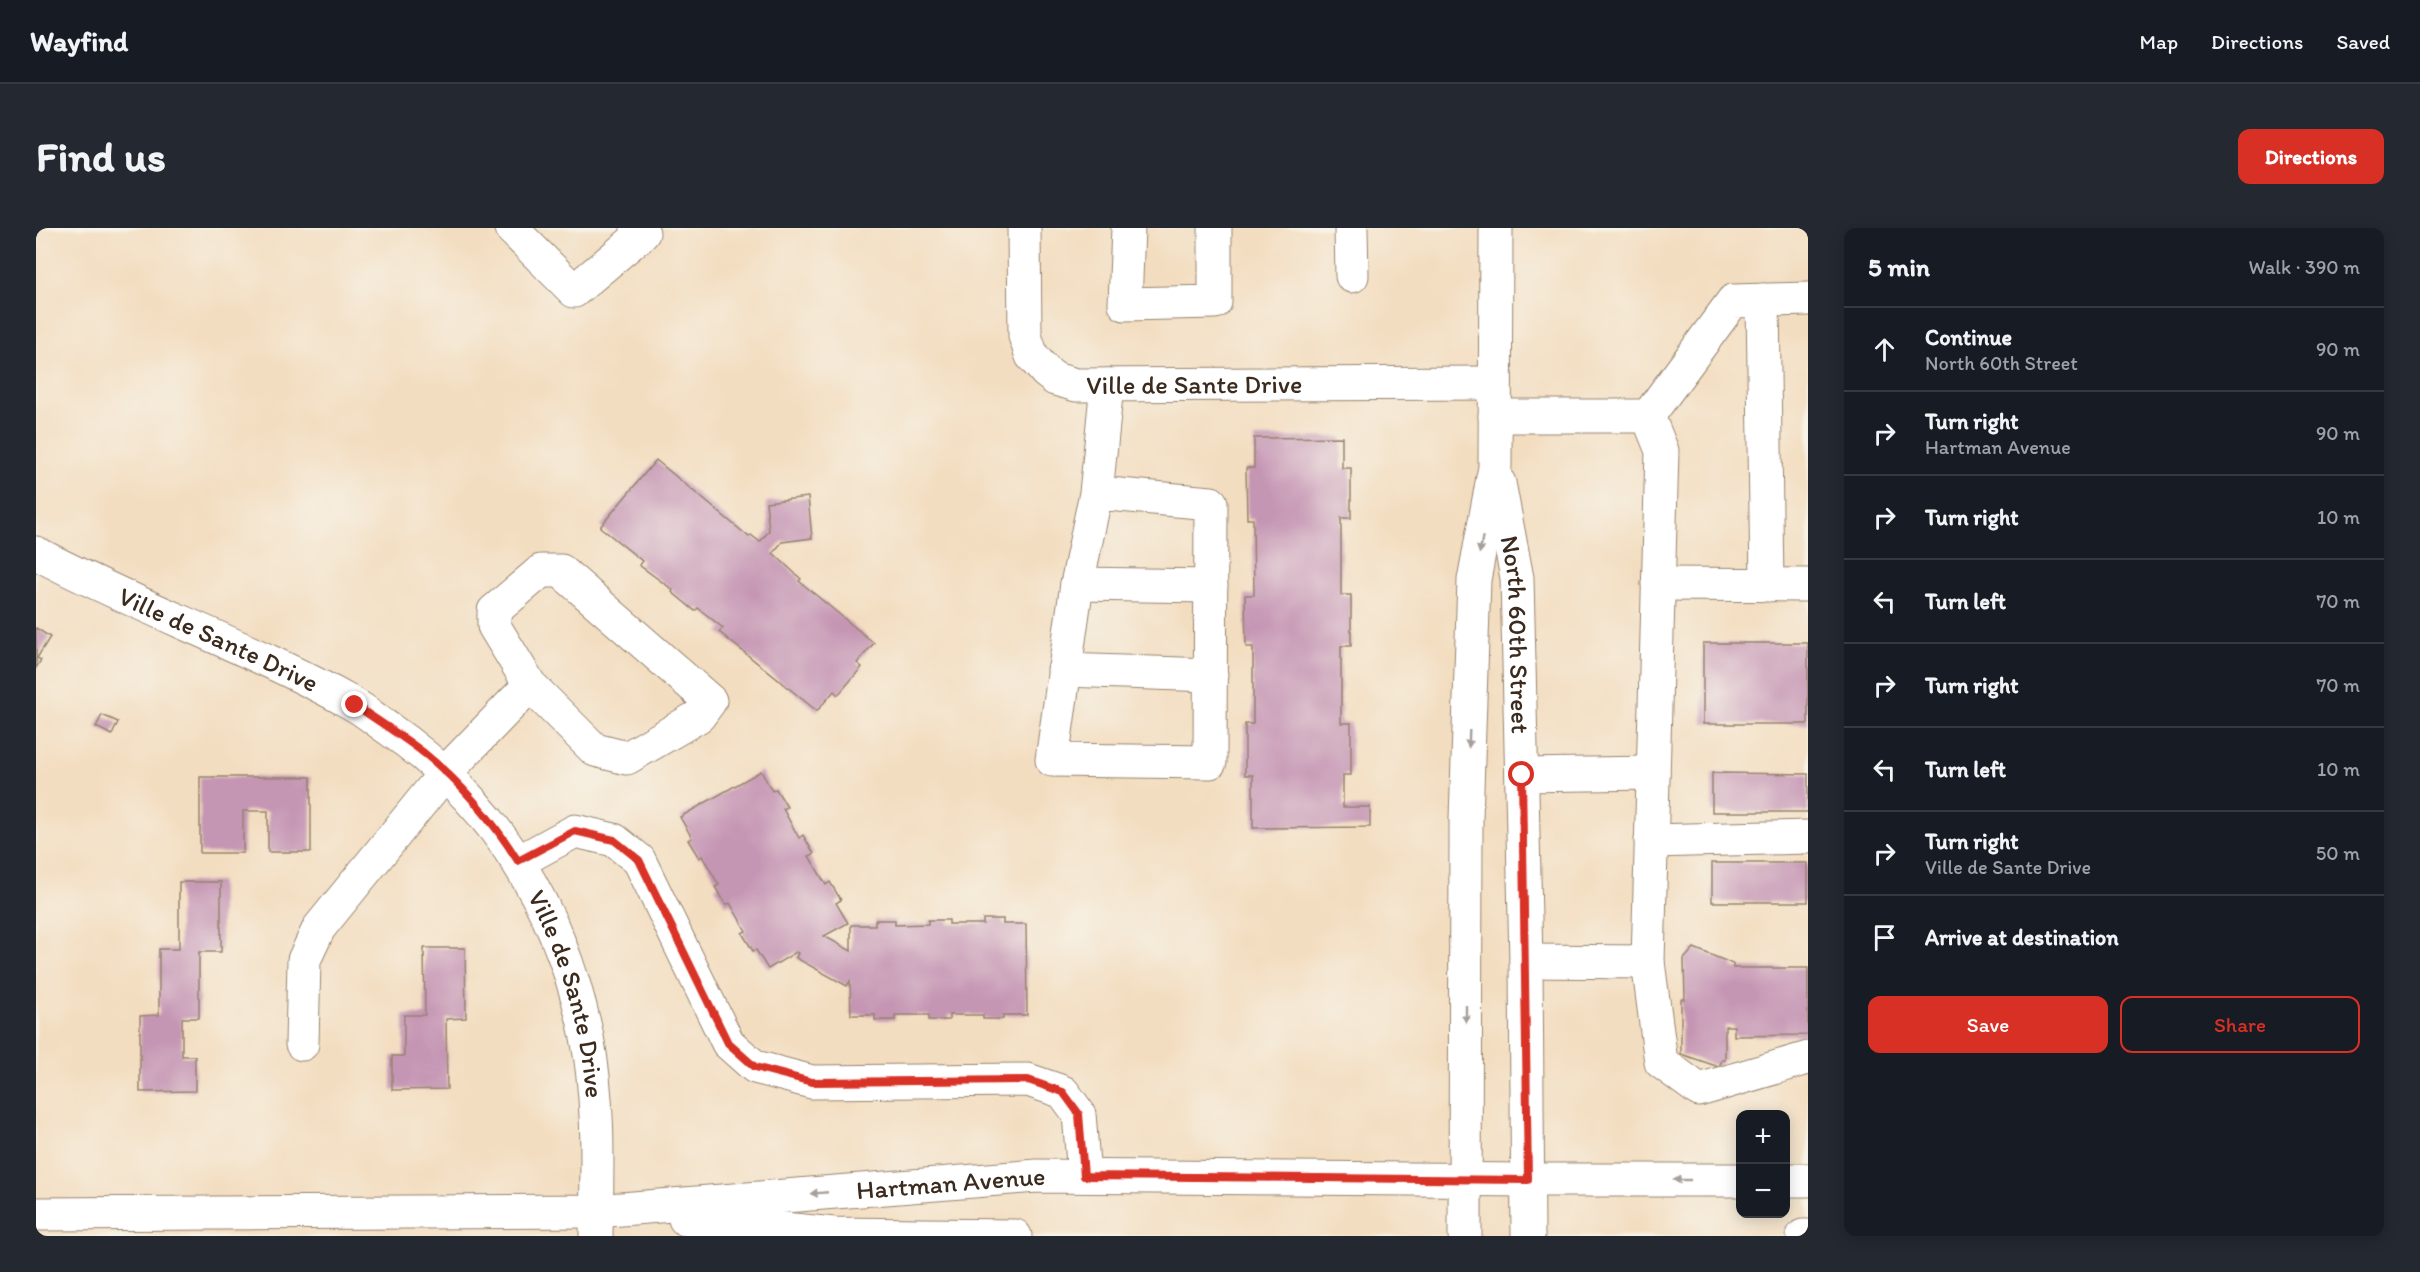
<!DOCTYPE html>
<html lang="en">
<head>
<meta charset="utf-8">
<style>
  body { margin:0; font-family:Itim,sans-serif; background:#242831; color:#f1f3f6 }
  .controls { position:absolute; right:18px; bottom:18px; display:grid; overflow:hidden; border-radius:12px; box-shadow:0 3px 15px #0003 }
  .controls button { width:54px; height:54px; display:grid; place-items:center; padding:0; border:0; border-bottom:2px solid #363941; background:#171b24; color:#f1f3f6; font:30px sans-serif }
  .stop { position:absolute; width:18px; height:18px; margin:-14px; border:4px solid #d93025; border-radius:50%; background:#fff }
  .stop.end { background:#d93025; border-color:#fff; box-shadow:0 2px 6px #0008 }
  .list { margin:0; padding:0; list-style:none }
  h2 { display:flex; justify-content:space-between; align-items:center; height:78px; margin:0; padding:0 24px; font-size:26px }
  h2 small { font-size:20px; font-weight:400; color:#9ea1a6 }
  .list li { display:grid; grid-template-columns:39px 1fr auto; gap:18px; align-items:center; box-sizing:border-box; height:84px; padding:0 24px; border-top:2px solid #363941 }
  .list b { display:block; font-size:22px; white-space:nowrap }
  .list p { margin:0; font-size:20px; white-space:nowrap; color:#9ea1a6 }
  .list em { font-size:20px; font-style:normal; color:#9ea1a6 }
  .actions { display:flex; gap:12px; padding:18px 24px }
  .actions a { flex:1; padding:14px 0; border:2px solid #d93025; border-radius:12px; text-align:center; font-size:21px; color:#d93025 }
  .actions .main { background:#d93025; color:#fff }
  .icon { flex:none; width:33px; height:33px; fill:none; stroke:currentColor; stroke-width:2; stroke-linecap:round; stroke-linejoin:round }
  .map { position:relative; flex:none; width:1772px; height:1008px; overflow:hidden; border-radius:12px }
  header { display:flex; align-items:center; gap:36px; box-sizing:border-box; height:84px; padding:0 30px; background:#171b24; border-bottom:2px solid #363941 }
  header strong { font-size:28px }
  nav { display:flex; gap:33px; margin-inline-start:auto; font-size:21px }
  .intro { display:flex; align-items:center; justify-content:space-between; box-sizing:border-box; height:144px; padding:0 36px }
  h1 { margin:0; font-size:42px }
  .button { padding:15px 27px; border-radius:12px; background:#d93025; color:#fff; font-size:21px; font-weight:700 }
  main { display:flex; gap:36px; padding:0 36px }
  aside { flex:1; background:#171b24; border-radius:12px; box-shadow:0 3px 15px #0003 }
  .map>svg:first-child { display:block }
</style>
</head>
<body>
<header>
<strong>Wayfind</strong>
<nav><a>Map</a><a>Directions</a><a>Saved</a></nav>
</header>
<div class="intro"><h1>Find us</h1><a class="button">Directions</a></div>
<main>
<div class="map">
<svg width="1772" height="1008" viewBox="0 0 1772 1008">
  <rect width="100%" height="100%" fill="#f7f3e8"/>
  <filter id="ink" filterUnits="userSpaceOnUse"><feTurbulence type="fractalNoise" baseFrequency=".0167" numOctaves="2"/><feDisplacementMap in="SourceGraphic" scale="12" xChannelSelector="R" yChannelSelector="G"/><feConvolveMatrix kernelMatrix="1 2 1 2 8 2 1 2 1" color-interpolation-filters="sRGB"/></filter>
  <filter id="wash" filterUnits="userSpaceOnUse"><feTurbulence type="fractalNoise" baseFrequency=".008" numOctaves="4" result="noise"/><feDisplacementMap in="SourceGraphic" scale="24" xChannelSelector="R" yChannelSelector="G"/><feGaussianBlur stdDeviation="1.35" result="paint"/><feColorMatrix in="noise" values="0 0 0 0 0 0 0 0 0 0 0 0 0 0 0 0 0 1.4 0 .05"/><feComposite in="paint" operator="in"/></filter>
  <g filter="url(#wash)">
    <rect width="100%" height="100%" fill="#f3ddc0"/>
    <g id="blocks">
      <!-- building -->
      <g fill="#c595b4">
        <path d="M1306 209V240H1315V290H1305V367H1315V418H1305V495H1315V547H1307V579H1334V599L1217 600V547H1209V496H1217V419H1210L1209 367H1218L1217 291H1211L1210 240H1218V210Z"/>
        <path d="M620 232 713 309 715 307 724 314 733 303 730 274 772 269 776 310 746 314 737 325 765 351 763 353 838 415 821 435 826 439 802 467 798 463 781 483 683 404 687 400 662 380 659 383 636 364 637 362 603 337 606 333 564 299Z"/>
        <path d="M0 400 14 409 1 430 5 432 0 440Z"/>
        <rect x="1667" y="415" width="105" height="81"/>
        <path d="M66 487 82 494 76 507 60 499Z"/>
        <path d="M725 543 736 563 740 561 751 579 747 581 763 610 767 607 778 626 773 628 790 657 794 654 805 672 800 675 812 695 788 708 815 723V697H839V692H859V697L892 696V692H913V696H947V691H967V696H990L991 787H967V791H947V787H913V792H893V787H859V792H839V787H815L814 753 811 758 760 730 762 725 760 724 732 741 720 722 717 723 706 705 710 703 694 675 690 677 679 659 683 657 666 628 663 630 652 612 656 610 644 589Z"/>
        <path d="M1676 545 1772 546V584H1676Z"/>
        <path d="M164 549H275V624H232V583H207V625H164Z"/>
        <rect x="1676" y="635" width="96" height="39"/>
        <path d="M143 654H185V724H163V790H146V828H159V863L104 864V788L123 787V721H143Z"/>
        <path d="M388 720H429L430 790 410 791 411 861 356 862V828H368V787H389Z"/>
        <path d="M1658 720 1697 736V740H1772V807L1698 808V798H1689V832H1686L1683 839 1645 826V771H1649L1648 731Z"/>
      </g>
    </g>
  </g>
  <g filter="url(#ink)">
    <use href="#blocks" fill-opacity="0" stroke="#97846f" stroke-width="1.5"/>
    <g fill="none" stroke-linecap="round" stroke-linejoin="round">
      <defs>
        <g id="minor">
          <path d="M475 0 538 63 607 5 601 0"/>
          <path id="s1" d="M988 0 989 108 996 128 1010 144 1019 151 1040 157 1459 155"/>
          <path d="M1092 0 1089 76 1179 74V0"/>
          <path d="M1315 0 1316 48"/>
          <path d="M1727 72 1731 357"/>
          <path d="M1459 188H1612L1626 223 1612 734 1490 733"/>
          <path d="M1612 188 1697 73 1772 71"/>
          <path d="M1060 265 1175 275 1174 534 1016 532 1041 356 1060 265 1071 157"/>
          <path id="s2" d="M0 325C103 380 215 419 317 476 330 483 341 493 353 501 460 575 525 682 551 809 564 874 561 942 560 1008"/>
          <path d="M1041 356 1175 358"/>
          <path d="M1622 356 1772 357"/>
          <path d="M1028 442 1175 447"/>
          <path d="M1486 547 1617 545"/>
          <path d="M1615 613 1772 609"/>
          <path d="M482 634 539 603 578 612 603 632 692 815 719 839 776 854 992 852 1027 864 1043 886 1048 948"/>
          <path d="M1612 734 1625 834 1663 862 1772 830"/>
          <path d="M266 816 268 732 283 700 409 545 494 457 559 522 591 530 663 488 674 473 525 343H505L458 383V398L494 457"/>
          <path d="M1492 952H1704"/>
          <path d="M1750 952H1772"/>
          <path d="M1767 1008H1772"/>
        </g>
        <g id="major">
          <path id="s3" d="M1463 255 1481 350 1490 733 1492 1008"/>
          <path id="s4" d="M0 986 560 983 1001 948 1492 952"/>
          <path d="M649 991 798 1006 979 1008"/>
          <path d="M1429 1008 1430 591 1438 352 1459 239 1460 0"/>
        </g>
      </defs>
      <!-- minor casing -->
      <use href="#minor" stroke="#97846f" stroke-width="35"/>
      <!-- major casing -->
      <use href="#major" stroke="#97846f" stroke-width="35"/>
      <!-- minor -->
      <use href="#minor" stroke="#fff" stroke-width="33"/>
      <!-- major -->
      <use href="#major" stroke="#fff" stroke-width="33"/>
    </g>
    <!-- one-way arrows -->
    <defs><path id="oneway-solid" d="M-6-.8H1V-3.2L6.5 0L1 3.2V.8H-6Z" transform="scale(1.5)"/></defs>
    <g fill="#a79f9a">
      <use href="#oneway-solid" transform="translate(1445 317) rotate(101)"/>
      <use href="#oneway-solid" transform="translate(1433 511) rotate(92)"/>
      <use href="#oneway-solid" transform="translate(1430 786) rotate(90)"/>
      <use href="#oneway-solid" transform="translate(1646 952) rotate(180)"/>
      <use href="#oneway-solid" transform="translate(783 965) rotate(175)"/>
    </g>
  </g>
  <g fill="none" stroke-linecap="round" stroke-linejoin="round" filter="url(#ink)">
    <!-- route -->
    <path stroke="#d93025" stroke-width="8" d="M319 477C342 493 366 508 388 525 425 555 457 593 482 633L539 603 578 612 603 632 692 815 719 839 776 854 992 852 1027 864 1043 886 1048 948 1492 952 1486 547"/>
  </g>
  <g text-anchor="middle" stroke-width="4.5" stroke-linejoin="round" paint-order="stroke">
    <!-- street labels -->
    <g font-size="26" fill="#3b2a1e" stroke="#f7f3e8">
      <text dy="9" stroke="none"><textPath href="#s1" startOffset="302">Ville de Sante Drive</textPath></text>
      <text dy="9" stroke="none"><textPath href="#s3" startOffset="153">North 60th Street</textPath></text>
      <text dy="9" stroke="none"><textPath href="#s2" startOffset="202">Ville de Sante Drive</textPath></text>
      <text dy="9" stroke="none"><textPath href="#s2" startOffset="724">Ville de Sante Drive</textPath></text>
      <text dy="9" stroke="none"><textPath href="#s4" startOffset="916">Hartman Avenue</textPath></text>
    </g>
  </g>
</svg>
<div class="controls">
<button>+</button>
<button>−</button>
</div>
<div class="stop" style="left:1486px;top:547px"></div>
<div class="stop end" style="left:319px;top:477px"></div>
</div>
<aside>
<h2>5 min<small>Walk · 390 m</small></h2>
<ul class="list">
<li><svg class="icon" aria-label="ahead" viewBox="0 0 24 24"><path d="M12 20V5M6 11l6-6 6 6"/></svg><div><b>Continue</b><p>North 60th Street</p></div><em>90 m</em></li>
<li><svg class="icon" aria-label="right" viewBox="0 0 24 24"><path d="M7 20v-9h11M14 6l5 5-5 5"/></svg><div><b>Turn right</b><p>Hartman Avenue</p></div><em>90 m</em></li>
<li><svg class="icon" aria-label="right" viewBox="0 0 24 24"><path d="M7 20v-9h11M14 6l5 5-5 5"/></svg><div><b>Turn right</b></div><em>10 m</em></li>
<li><svg class="icon" aria-label="left" viewBox="0 0 24 24"><path d="M17 20v-9H6M10 6l-5 5 5 5"/></svg><div><b>Turn left</b></div><em>70 m</em></li>
<li><svg class="icon" aria-label="right" viewBox="0 0 24 24"><path d="M7 20v-9h11M14 6l5 5-5 5"/></svg><div><b>Turn right</b></div><em>70 m</em></li>
<li><svg class="icon" aria-label="left" viewBox="0 0 24 24"><path d="M17 20v-9H6M10 6l-5 5 5 5"/></svg><div><b>Turn left</b></div><em>10 m</em></li>
<li><svg class="icon" aria-label="right" viewBox="0 0 24 24"><path d="M7 20v-9h11M14 6l5 5-5 5"/></svg><div><b>Turn right</b><p>Ville de Sante Drive</p></div><em>50 m</em></li>
<li><svg class="icon" aria-label="arrive" viewBox="0 0 24 24"><path d="M6 21V4h12l-3 4 3 4H6"/></svg><div><b>Arrive at destination</b></div></li>
</ul>
<div class="actions"><a class="main">Save</a><a>Share</a></div>
</aside>
</main>
</body>
</html>
